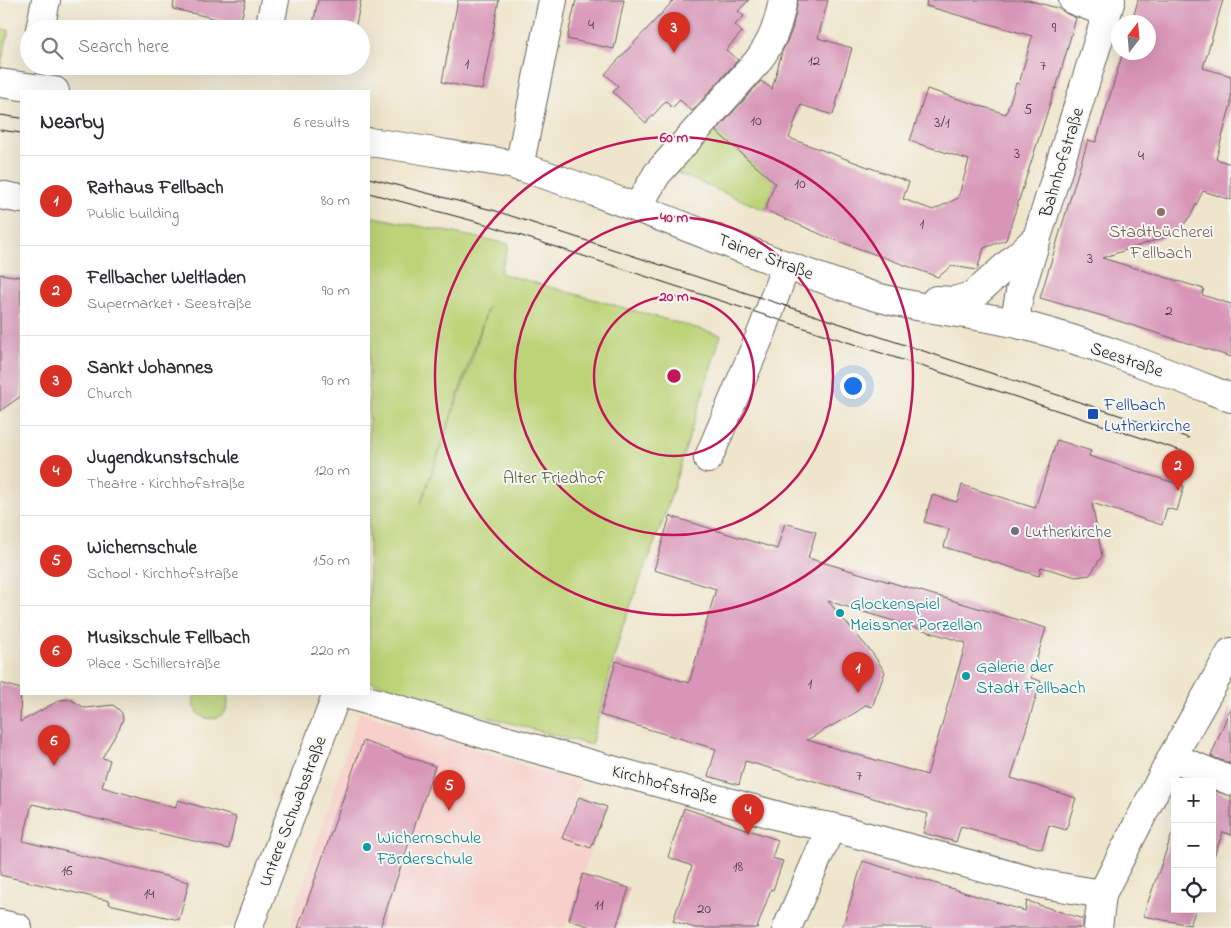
<!DOCTYPE html>
<html lang="en">
<head>
<meta charset="utf-8">
<style>
  body { margin:0; font-family:"Indie Flower",sans-serif; background:#f2f2f3; color:#2b2b33 }
  .controls { position:absolute; right:15px; bottom:15px; display:grid; overflow:hidden; border-radius:0px; box-shadow:0 5px 20px #0002 }
  .controls button { width:45px; height:45px; display:grid; place-items:center; padding:0; border:0; border-bottom:1px solid #e1e1e2; background:#fff; color:#2b2b33; font:25px sans-serif }
  .compass { position:absolute; left:1111px; top:15px; width:45px; height:45px; border-radius:50%; background:#fff; box-shadow:0 5px 20px #0002; rotate:16deg }
  .you { position:absolute; left:852px; top:385px; width:18px; height:18px; margin:-12px; border:4px solid #fff; border-radius:50%; background:#1a73e8; box-shadow:0 0 0 8px #1a73e833 }
  .badge { display:grid; place-items:center; width:32px; height:32px; border-radius:50%; background:#d93025; color:#fff; font-size:16px; font-weight:700 }
  .pin { position:absolute; translate:-50% -41px; filter:drop-shadow(0 1px 2px #0008) }
  .pin::after { content:''; position:absolute; top:26px; width:18px; height:15px; background:inherit; clip-path:polygon(0 0,100% 0,50% 100%) }
  .list { margin:0; padding:0; list-style:none }
  h2 { display:flex; justify-content:space-between; align-items:center; height:65px; margin:0; padding:0 20px; font-size:21px }
  h2 small { font-size:16px; font-weight:400; color:#7c7c81 }
  .list li { display:grid; grid-template-columns:32px 1fr auto; gap:15px; align-items:center; box-sizing:border-box; height:90px; padding:0 20px; border-top:1px solid #e1e1e2 }
  .list b { display:block; font-size:19px; white-space:nowrap }
  .list p { margin:0; font-size:16px; white-space:nowrap; color:#7c7c81 }
  .list em { font-size:16px; font-style:normal; color:#7c7c81 }
  .icon { flex:none; width:28px; height:28px; fill:none; stroke:currentColor; stroke-width:2; stroke-linecap:round; stroke-linejoin:round }
  .map { position:relative; flex:none; width:1231px; height:928px; overflow:hidden }
  .search { position:absolute; background:#fff; box-shadow:0 5px 20px #0002; left:20px; top:20px; width:350px; height:55px; display:flex; align-items:center; gap:12px; box-sizing:border-box; padding:0 18px; border-radius:28px; color:#7c7c81; font-size:19px }
  .panel { position:absolute; background:#fff; box-shadow:0 5px 20px #0002; left:20px; top:90px; width:350px; height:605px; border-radius:0px }
  .map>svg:first-child { display:block }
</style>
</head>
<body>
<div class="map">
<svg width="1231" height="928" viewBox="0 0 1231 928">
  <rect width="100%" height="100%" fill="#f6f6f2"/>
  <filter id="ink" filterUnits="userSpaceOnUse"><feTurbulence type="fractalNoise" baseFrequency=".02" numOctaves="2"/><feDisplacementMap in="SourceGraphic" scale="10" xChannelSelector="R" yChannelSelector="G"/><feConvolveMatrix kernelMatrix="1 2 1 2 8 2 1 2 1" color-interpolation-filters="sRGB"/></filter>
  <filter id="wash" filterUnits="userSpaceOnUse"><feTurbulence type="fractalNoise" baseFrequency=".0096" numOctaves="4" result="noise"/><feDisplacementMap in="SourceGraphic" scale="20" xChannelSelector="R" yChannelSelector="G"/><feGaussianBlur stdDeviation="1.12" result="paint"/><feColorMatrix in="noise" values="0 0 0 0 0 0 0 0 0 0 0 0 0 0 0 0 0 1.4 0 .05"/><feComposite in="paint" operator="in"/></filter>
  <g filter="url(#wash)">
    <rect width="100%" height="100%" fill="#efe5cc"/>
    <!-- built -->
    <path fill="#f7d0cb" d="M359 712 579 783 562 838 591 848 565 928H289Z"/>
    <!-- green -->
    <g fill="#bcd377" stroke="#6c784a" fill-rule="evenodd">
      <path d="M0 29 9 30 0 68Z"/>
      <path d="M708 124 757 167 785 156 765 210 668 169Z"/>
      <path d="M369 216 509 244 500 273 721 335 665 515 622 628 591 745 477 714 369 681ZM488 307 472 359 421 503Z"/>
      <path d="M195 694H227C236 728 184 725 195 694Z"/>
    </g>
    <g id="blocks">
      <!-- building -->
      <g fill="#d895b7" fill-rule="evenodd">
        <path d="M174 0H246L240 24 173 9Z"/>
        <path d="M318 0H361L355 29H312Z"/>
        <path d="M458 0H499L482 90 442 82Z"/>
        <path d="M576 0H624L614 49 567 39Z"/>
        <path d="M674 0H749L738 11 744 16 735 25 742 32 726 50 738 60 692 111 680 100 672 108 666 101 646 123 613 92 618 86 605 74Z"/>
        <path d="M798 0H828L818 38 852 48 833 115 801 105 789 138 909 182 903 199 933 210 958 198 969 160 910 141 927 89 1006 114 1016 83 1019 84 1032 36 926 6 927 0H1028L1060 9 1067 14 1076 18 1056 89 1055 88 1006 240 984 248 977 270 952 266 938 277 827 237 765 210 775 183 716 131 761 81 772 89 782 52 792 30Z"/>
        <path d="M1138 0H1223L1203 68 1231 76V104L1216 159 1231 164V200L1203 191 1191 215 1181 228 1165 237 1102 258 1204 289 1202 295 1231 304V357L1106 317 1040 298 1088 140 1096 142 1123 52H1148V22H1132Z"/>
        <path d="M0 274 21 277V396L0 411Z"/>
        <path d="M1057 440 1091 451 1089 456 1184 486 1177 511 1167 508 1162 525 1092 503 1102 556 1090 575 1076 577 1041 567 1039 576 944 547 949 529 924 522 932 495 957 502 962 485 1035 508Z"/>
        <path d="M670 516 777 549 785 523 816 532 808 558 1046 628 1031 678 1041 681 1011 778 1076 798 1066 830 1049 825 1042 849 961 826 956 842 923 833 928 814 745 761 739 785 708 776 716 749 600 715 616 661 689 683 716 589 654 570ZM828 601 966 643 927 775 807 740 858 711 865 705 872 707 885 672 873 654Z"/>
        <path d="M0 683 21 689 20 722 60 700 70 699 85 708 113 705 118 709 122 713 123 719 120 727 102 758 110 760 102 787 175 808 178 800 236 817 229 849 32 804 23 841 189 882 179 920 109 904 110 901 0 875Z"/>
        <path d="M1230 709H1231V764L1211 756Z"/>
        <path d="M363 741 435 766 380 928H298Z"/>
        <path d="M1212 790 1231 796V835L1223 832 1212 862Z"/>
        <path d="M579 797 607 807 591 848 562 838Z"/>
        <path d="M684 808 778 840 772 858 783 861 773 890 771 889 757 928H695L673 921 692 866 668 857Z"/>
        <path d="M1172 834H1175V909H1196L1190 925 1143 916Z"/>
        <path d="M863 861 1025 911 1027 901 1083 919V928H842Z"/>
        <path d="M583 874 629 888 616 928H594L569 920Z"/>
      </g>
    </g>
  </g>
  <g filter="url(#ink)">
    <use href="#blocks" fill-opacity="0" stroke="#66625a" stroke-width="1"/>
    <g fill="none" stroke-linecap="round" stroke-linejoin="round">
      <defs>
        <g id="minor">
          <path d="M1073 0 1107 13"/>
          <path d="M40 29 46 0"/>
          <path d="M269 29 275 0"/>
          <path d="M0 83 55 91"/>
          <path d="M369 142C399 146 428 151 458 156 479 159 501 161 521 167 639 204 752 257 870 295 922 311 978 313 1030 327 1099 345 1165 372 1231 398"/>
          <path d="M519 167 553 0"/>
          <path d="M0 195 21 199"/>
          <path d="M637 208 657 174 757 62C773 41 778 25 783 0"/>
          <path d="M936 300 954 301 974 295 1036 239"/>
          <path d="M1021 325 1016 313 1020 292 1111 0"/>
          <path d="M708 459 763 329 786 265"/>
          <path d="M346 694 511 742 797 821 831 827 1043 884 1102 894"/>
          <path d="M1172 757 1231 781"/>
          <path d="M0 924 18 928"/>
          <path d="M248 928 337 694"/>
          <path d="M787 928 831 827"/>
          <path d="M1098 928 1102 894 1172 757 1231 652"/>
        </g>
      </defs>
      <!-- minor casing -->
      <use href="#minor" stroke="#66625a" stroke-width="30"/>
      <!-- minor -->
      <use href="#minor" stroke="#fff" stroke-width="28"/>
      <!-- tram -->
      <g stroke="#1c1c1c" stroke-width="1">
        <path d="M0 115 21 118"/>
        <path d="M0 130 21 133"/>
        <path d="M369 178 496 211 1189 438"/>
        <path d="M369 193 485 224 1185 452"/>
      </g>
    </g>
  </g>
  <!-- distance rings -->
  <g fill="none" stroke="#c2185b" stroke-width="2.5">
    <circle cx="674" cy="376" r="80"/>
    <circle cx="674" cy="376" r="159"/>
    <circle cx="674" cy="376" r="239"/>
  </g>
  <!-- markers -->
  <circle fill="#8d6e63" stroke="#f6f6f2" stroke-width="2" cx="1161" cy="212" r="5"/>
  <rect fill="#1a4fb4" stroke="#f6f6f2" stroke-width="2" x="1087" y="408" width="12" height="12" rx="2.5"/>
  <circle fill="#6b7280" stroke="#f6f6f2" stroke-width="2" cx="1015" cy="531" r="5"/>
  <g fill="#0f9aa8" stroke="#f6f6f2" stroke-width="2">
    <circle cx="840" cy="613" r="5"/>
    <circle cx="966" cy="676" r="5"/>
    <circle cx="367" cy="847" r="5"/>
  </g>
  <g text-anchor="middle" stroke-width="4" stroke-linejoin="round" paint-order="stroke">
    <!-- number labels -->
    <g font-size="15" fill="#4b3a43">
      <text x="591" y="29">4</text>
      <text x="1054" y="32">9</text>
      <text x="814" y="65">12</text>
      <text x="467" y="68">1</text>
      <text x="1043" y="70">7</text>
      <text x="1028" y="114">5</text>
      <text x="756" y="125">10</text>
      <text x="942" y="127">3/1</text>
      <text x="1017" y="158">3</text>
      <text x="1141" y="160">4</text>
      <text x="800" y="188">10</text>
      <text x="922" y="228">1</text>
      <text x="1090" y="263">3</text>
      <text x="1169" y="315">2</text>
      <text x="810" y="688">1</text>
      <text x="859" y="780">7</text>
      <text x="738" y="871">18</text>
      <text x="67" y="875">16</text>
      <text x="149" y="898">14</text>
      <text x="599" y="909">11</text>
      <text x="704" y="913">20</text>
    </g>
    <!-- street labels -->
    <g font-size="18" fill="#1c1c1c" stroke="#f6f6f2">
      <text transform="translate(1061 162) rotate(-73)" y="6">Bahnhofstraße</text>
      <text transform="translate(766 256) rotate(21)" y="6">Tainer Straße</text>
      <text transform="translate(1127 359) rotate(19)" y="6">Seestraße</text>
      <text transform="translate(665 784) rotate(15)" y="6">Kirchhofstraße</text>
      <text transform="translate(292 811) rotate(-69)" y="6">Untere Schwabstraße</text>
    </g>
    <!-- education labels -->
    <g font-size="18" fill="#785e54" stroke="#f6f6f2">
      <text x="1161" y="237">Stadtbücherei<tspan x="1161" dy="21">Fellbach</tspan></text>
    </g>
    <!-- transit labels -->
    <g font-size="18" fill="#164399" stroke="#f6f6f2" text-anchor="start">
      <text x="1104" y="410">Fellbach<tspan x="1104" dy="21">Lutherkirche</tspan></text>
    </g>
    <!-- park labels -->
    <g font-size="18" fill="#545c3c" stroke="#f6f6f2">
      <text x="554" y="483">Alter Friedhof</text>
    </g>
    <!-- worship labels -->
    <g font-size="18" fill="#5b616d" stroke="#f6f6f2" text-anchor="start">
      <text x="1025" y="537">Lutherkirche</text>
    </g>
    <!-- culture labels -->
    <g font-size="18" fill="#0d838f" stroke="#f6f6f2" text-anchor="start">
      <text x="850" y="609">Glockenspiel<tspan x="850" dy="21">Meissner Porzellan</tspan></text>
      <text x="976" y="672">Galerie der<tspan x="976" dy="21">Stadt Fellbach</tspan></text>
      <text x="377" y="843">Wichernschule<tspan x="377" dy="21">Förderschule</tspan></text>
    </g>
  </g>
  <circle cx="674" cy="376" r="8" fill="#c2185b" stroke="#f6f6f2" stroke-width="2.5"/>
  <g font-size="15" text-anchor="middle" font-weight="bold" fill="#c2185b" stroke="#f6f6f2" stroke-width="4" stroke-linejoin="round" paint-order="stroke">
    <text x="674" y="142">60 m</text>
    <text x="674" y="222">40 m</text>
    <text x="674" y="301">20 m</text>
  </g>
</svg>
<div class="controls">
<button>+</button>
<button>−</button>
<button><svg class="icon" aria-label="locate" viewBox="0 0 24 24"><circle cx="12" cy="12" r="6"/><path d="M12 2v4M12 18v4M2 12h4M18 12h4"/></svg></button>
</div>
<svg class="compass" viewBox="-18 -18 36 36"><path d="M0-13l5 13h-10z" fill="#e53935"/><path d="M0 13l5-13h-10z" fill="#7c7c81"/></svg>
<div class="you"></div>
<div class="pin badge" style="left:858px;top:693px">1</div>
<div class="pin badge" style="left:1178px;top:491px">2</div>
<div class="pin badge" style="left:674px;top:53px">3</div>
<div class="pin badge" style="left:748px;top:835px">4</div>
<div class="pin badge" style="left:449px;top:811px">5</div>
<div class="pin badge" style="left:54px;top:766px">6</div>
<div class="search"><svg class="icon" aria-label="search" viewBox="0 0 24 24"><circle cx="10" cy="10" r="6"/><path d="M15 15l6 6"/></svg>Search here</div>
<section class="panel">
<h2>Nearby<small>6 results</small></h2>
<ul class="list">
<li><span class="badge">1</span><div><b>Rathaus Fellbach</b><p>Public building</p></div><em>80 m</em></li>
<li><span class="badge">2</span><div><b>Fellbacher Weltladen</b><p>Supermarket · Seestraße</p></div><em>90 m</em></li>
<li><span class="badge">3</span><div><b>Sankt Johannes</b><p>Church</p></div><em>90 m</em></li>
<li><span class="badge">4</span><div><b>Jugendkunstschule</b><p>Theatre · Kirchhofstraße</p></div><em>120 m</em></li>
<li><span class="badge">5</span><div><b>Wichernschule</b><p>School · Kirchhofstraße</p></div><em>150 m</em></li>
<li><span class="badge">6</span><div><b>Musikschule Fellbach</b><p>Place · Schillerstraße</p></div><em>220 m</em></li>
</ul>
</section>
</div>
</body>
</html>
